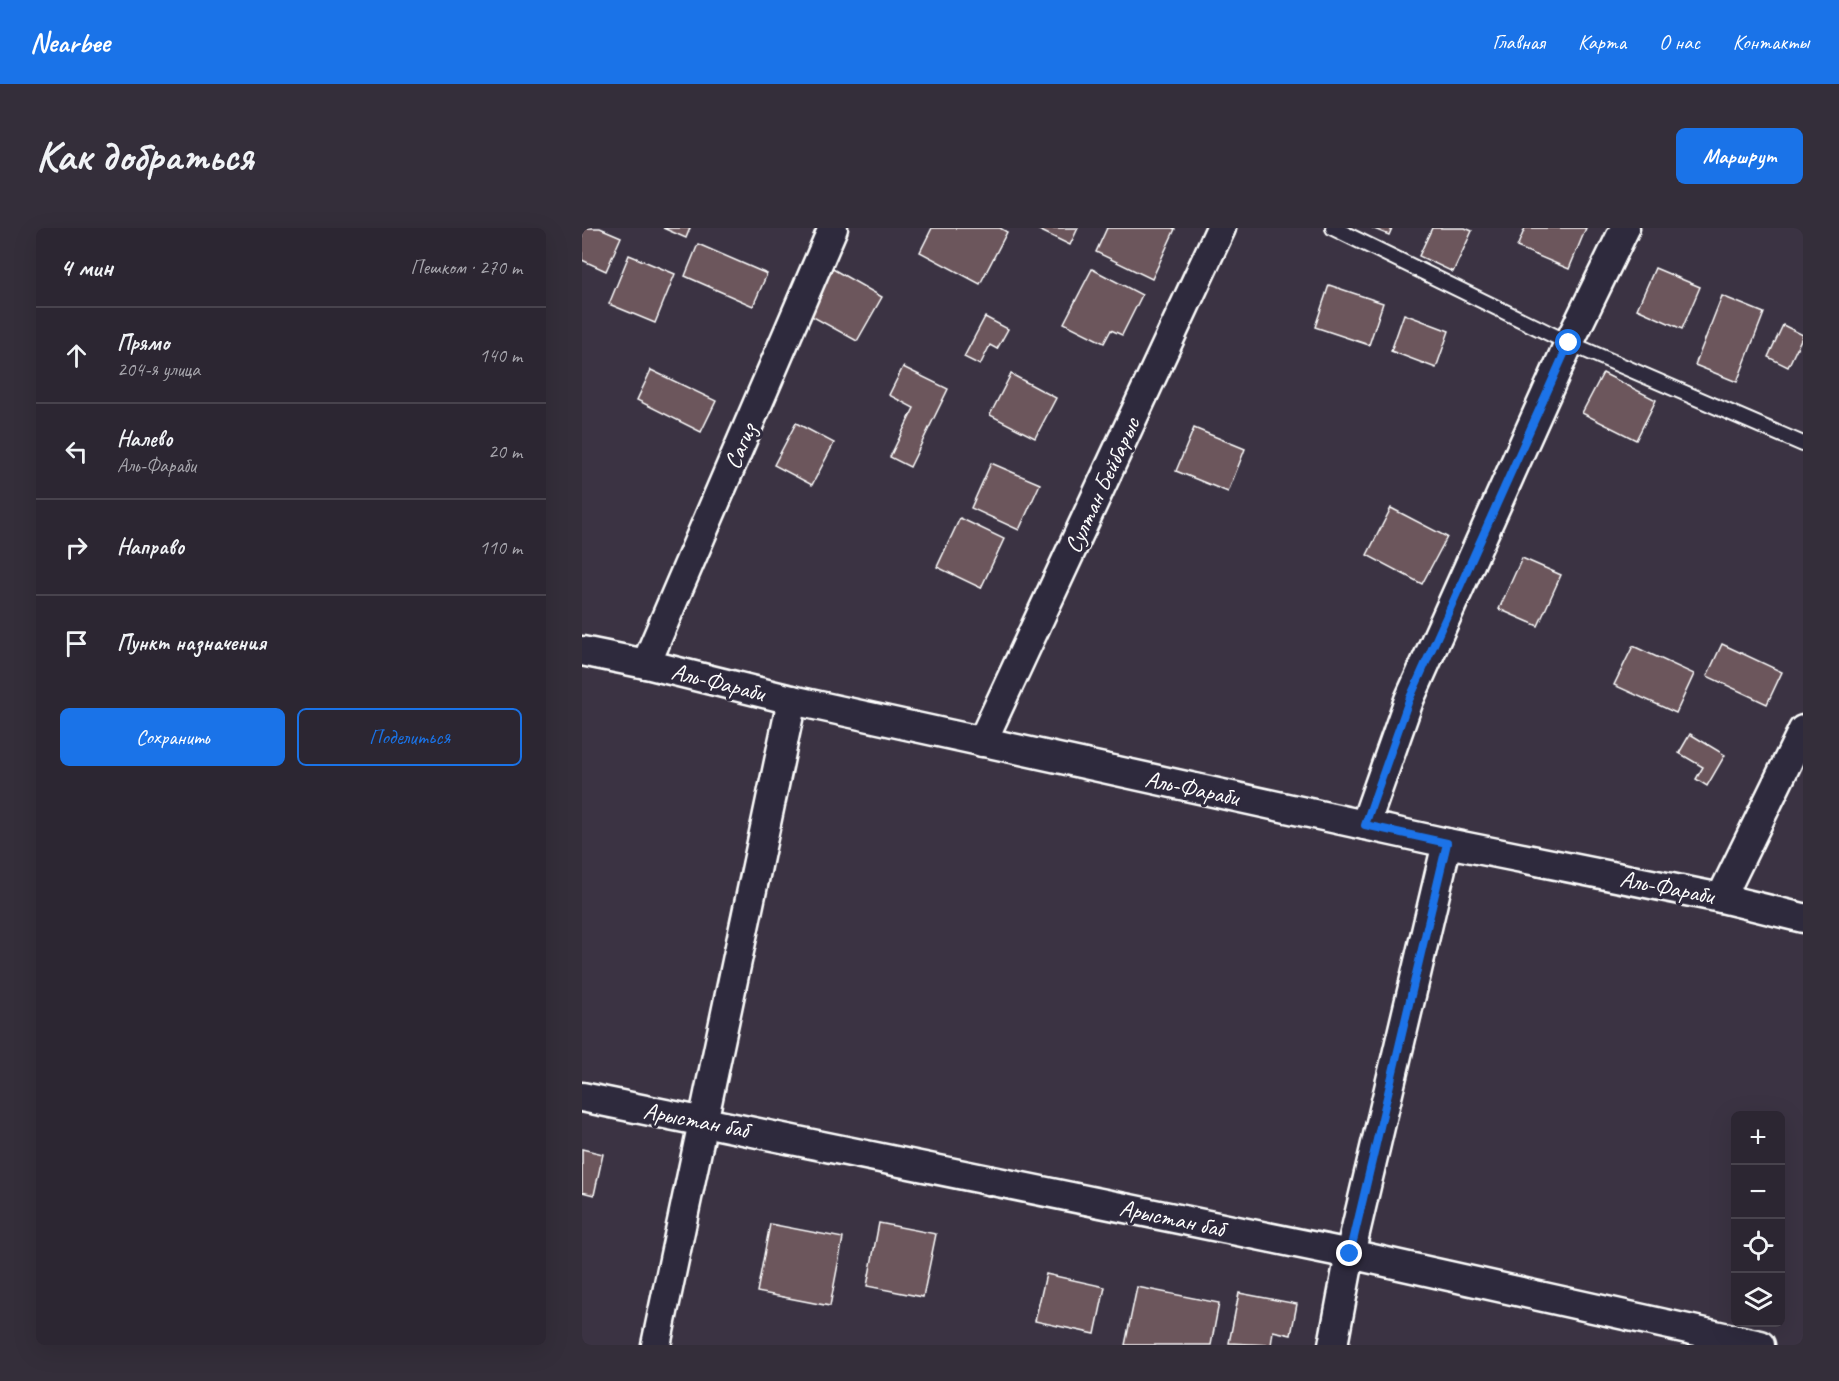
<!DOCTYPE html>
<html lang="ru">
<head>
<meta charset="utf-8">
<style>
  body { margin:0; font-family:Caveat,sans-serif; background:#342e3a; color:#f1f3f6 }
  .controls { position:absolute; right:18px; bottom:18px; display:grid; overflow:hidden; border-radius:9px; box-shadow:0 6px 24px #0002 }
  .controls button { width:54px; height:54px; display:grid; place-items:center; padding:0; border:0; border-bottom:2px solid #48434d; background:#2c2632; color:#f1f3f6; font:30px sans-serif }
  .stop { position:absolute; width:18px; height:18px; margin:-14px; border:4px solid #1a73e8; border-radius:50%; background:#fff }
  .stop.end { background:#1a73e8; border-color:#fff; box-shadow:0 2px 6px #0008 }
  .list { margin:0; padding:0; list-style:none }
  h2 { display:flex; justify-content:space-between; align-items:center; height:78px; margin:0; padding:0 24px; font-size:26px }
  h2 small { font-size:20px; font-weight:400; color:#a6a5ac }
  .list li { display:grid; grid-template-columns:39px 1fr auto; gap:18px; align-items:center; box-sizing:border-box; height:96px; padding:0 24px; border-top:2px solid #48434d }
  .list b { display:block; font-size:22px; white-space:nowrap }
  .list p { margin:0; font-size:20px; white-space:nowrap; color:#a6a5ac }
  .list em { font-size:20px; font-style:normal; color:#a6a5ac }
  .actions { display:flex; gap:12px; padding:18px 24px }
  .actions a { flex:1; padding:14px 0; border:2px solid #1a73e8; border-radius:9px; text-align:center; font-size:21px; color:#1a73e8 }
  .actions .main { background:#1a73e8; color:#fff }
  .icon { flex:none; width:33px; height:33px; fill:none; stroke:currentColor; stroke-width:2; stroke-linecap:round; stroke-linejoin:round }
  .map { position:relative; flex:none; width:1221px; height:1117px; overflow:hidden; border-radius:9px }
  header { display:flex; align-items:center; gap:36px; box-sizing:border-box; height:84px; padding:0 30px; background:#1a73e8; color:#fff }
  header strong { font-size:28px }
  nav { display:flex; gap:33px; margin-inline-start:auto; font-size:21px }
  .intro { display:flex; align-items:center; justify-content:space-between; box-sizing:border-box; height:144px; padding:0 36px }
  h1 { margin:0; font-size:42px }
  .button { padding:15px 27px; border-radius:9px; background:#1a73e8; color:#fff; font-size:21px; font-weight:700 }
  main { display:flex; gap:36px; padding:0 36px }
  aside { flex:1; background:#2c2632; border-radius:9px; box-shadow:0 6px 24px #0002 }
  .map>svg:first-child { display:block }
</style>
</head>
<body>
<header>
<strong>Nearbee</strong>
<nav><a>Главная</a><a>Карта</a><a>О нас</a><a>Контакты</a></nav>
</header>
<div class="intro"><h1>Как добраться</h1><a class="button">Маршрут</a></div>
<main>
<aside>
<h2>4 мин<small>Пешком · 270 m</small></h2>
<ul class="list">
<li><svg class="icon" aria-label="ahead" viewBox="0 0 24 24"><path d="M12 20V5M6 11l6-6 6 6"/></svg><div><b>Прямо</b><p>204-я улица</p></div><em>140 m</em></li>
<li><svg class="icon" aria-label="left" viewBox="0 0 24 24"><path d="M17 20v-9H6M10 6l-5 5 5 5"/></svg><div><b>Налево</b><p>Аль-Фараби</p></div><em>20 m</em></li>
<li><svg class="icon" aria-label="right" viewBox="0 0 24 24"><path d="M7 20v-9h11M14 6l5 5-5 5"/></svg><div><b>Направо</b></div><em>110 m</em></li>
<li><svg class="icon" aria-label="arrive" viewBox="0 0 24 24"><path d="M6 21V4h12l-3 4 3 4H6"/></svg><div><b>Пункт назначения</b></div></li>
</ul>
<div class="actions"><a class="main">Сохранить</a><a>Поделиться</a></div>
</aside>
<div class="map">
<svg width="1221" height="1117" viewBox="0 0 1221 1117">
  <rect width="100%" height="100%" fill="#3b3343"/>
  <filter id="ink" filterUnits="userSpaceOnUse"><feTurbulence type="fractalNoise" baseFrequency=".0167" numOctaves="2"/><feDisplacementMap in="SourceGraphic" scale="12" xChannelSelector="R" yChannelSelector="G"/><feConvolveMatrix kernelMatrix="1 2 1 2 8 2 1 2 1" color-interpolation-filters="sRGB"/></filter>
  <g filter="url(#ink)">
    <!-- building -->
    <g fill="#6c565c" stroke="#fff" stroke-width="1.5">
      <path d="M0 0H18L39 9 24 43 0 32Z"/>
      <path d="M81 0H108L104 10Z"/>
      <path d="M350 0H418L425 4 398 56 338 24Z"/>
      <path d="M453 0H496L488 17Z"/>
      <path d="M525 0H590L593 1 570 51 514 24Z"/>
      <path d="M790 0H810L807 7Z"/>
      <path d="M850 0H883L890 3 871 44 837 28Z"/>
      <path d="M943 0H1004L987 41 935 19Z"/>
      <path d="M116 16 185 46 171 78 103 48Z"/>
      <path d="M47 27 93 46 73 95 27 76Z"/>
      <path d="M249 40 300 69 275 113 224 85Z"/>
      <path d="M1073 40 1118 59 1100 101 1055 81Z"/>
      <path d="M510 41 560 67 540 107 529 102 522 115 482 95Z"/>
      <path d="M747 57 801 75 787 117 733 99Z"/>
      <path d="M1140 68 1182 85 1155 154 1113 137Z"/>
      <path d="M822 86 867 103 854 140 809 123Z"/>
      <path d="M403 89 426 101 415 121 408 117 398 137 382 129Z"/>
      <path d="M1201 97 1221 107 1206 139 1186 129Z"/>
      <path d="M321 139 366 161 328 239 308 229 332 180 307 167Z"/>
      <path d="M69 142 134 173 119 204 55 172Z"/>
      <path d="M1021 145 1074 172 1054 212 1000 185Z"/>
      <path d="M429 146 474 170 453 210 408 187Z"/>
      <path d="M214 195 252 215 230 257 192 237Z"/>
      <path d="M612 200 663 221 646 264 594 243Z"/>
      <path d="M409 235 458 256 437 302 389 280Z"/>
      <path d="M809 280 865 309 840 356 785 327Z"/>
      <path d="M378 290 422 311 399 360 355 339Z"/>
      <path d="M940 330 979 347 956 398 917 381Z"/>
      <path d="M1140 416 1200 444 1185 476 1125 448Z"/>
      <path d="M1051 418 1112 446 1094 485 1032 457Z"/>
      <path d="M1108 506 1143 527 1125 558 1114 551 1121 539 1097 525Z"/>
      <path d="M0 921 21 926 12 967 0 964Z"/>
      <path d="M297 995 354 1006 341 1069 285 1058Z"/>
      <path d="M188 996 261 1010 248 1078 175 1064Z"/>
      <path d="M464 1046 523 1059 513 1106 453 1093Z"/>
      <path d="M555 1059 637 1075 629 1117H543Z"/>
      <path d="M657 1065 715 1076 709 1107 691 1103 689 1117 647 1115Z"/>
    </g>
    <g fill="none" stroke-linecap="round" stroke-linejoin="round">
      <defs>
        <path id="service" d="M751 0 987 115 1221 216"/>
        <g id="minor">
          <path d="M0 423 64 436 210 472 865 615 1139 670 1221 690"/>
          <path d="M64 436 251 0"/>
          <path d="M400 514 639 0"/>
          <path d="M783 597 827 472 987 115 1043 0"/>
          <path d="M1139 670 1221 502"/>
          <path d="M0 869 768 1026 1178 1117"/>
          <path d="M74 1117 210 472"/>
          <path d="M751 1117 768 1026 865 615"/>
        </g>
      </defs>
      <!-- service casing -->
      <use href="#service" stroke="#fff" stroke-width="18"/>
      <!-- minor casing -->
      <use href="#minor" stroke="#fff" stroke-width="33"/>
      <!-- service -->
      <use href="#service" stroke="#2f2a3d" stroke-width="14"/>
      <!-- minor -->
      <use href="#minor" stroke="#2f2a3d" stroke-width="28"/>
    </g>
  </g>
  <g fill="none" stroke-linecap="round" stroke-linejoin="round" filter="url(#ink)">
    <!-- route -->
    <path stroke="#1a73e8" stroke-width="8" d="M768 1026 865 615 783 597 827 472 987 115"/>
  </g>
  <g text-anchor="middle" stroke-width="6" stroke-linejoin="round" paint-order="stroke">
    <!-- street labels -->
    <g font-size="24" fill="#fff" stroke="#2f2a3d">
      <text transform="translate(158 218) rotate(-67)" y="8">Сагиз</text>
      <text transform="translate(520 257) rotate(-65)" y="8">Султан Бейбарыс</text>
      <text transform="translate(136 454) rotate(14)" y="8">Аль-Фараби</text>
      <text transform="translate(610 560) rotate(12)" y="8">Аль-Фараби</text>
      <text transform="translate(1085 659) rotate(11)" y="8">Аль-Фараби</text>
      <text transform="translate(114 892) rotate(11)" y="8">Арыстан баб</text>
      <text transform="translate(590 990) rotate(12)" y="8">Арыстан баб</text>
    </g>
  </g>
</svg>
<div class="controls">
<button>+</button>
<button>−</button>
<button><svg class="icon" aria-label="locate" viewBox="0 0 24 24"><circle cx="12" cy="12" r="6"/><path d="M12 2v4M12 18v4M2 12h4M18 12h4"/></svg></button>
<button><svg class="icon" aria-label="layers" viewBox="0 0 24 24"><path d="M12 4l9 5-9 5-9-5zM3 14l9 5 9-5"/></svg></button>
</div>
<div class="stop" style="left:987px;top:115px"></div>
<div class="stop end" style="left:768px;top:1026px"></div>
</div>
</main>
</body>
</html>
